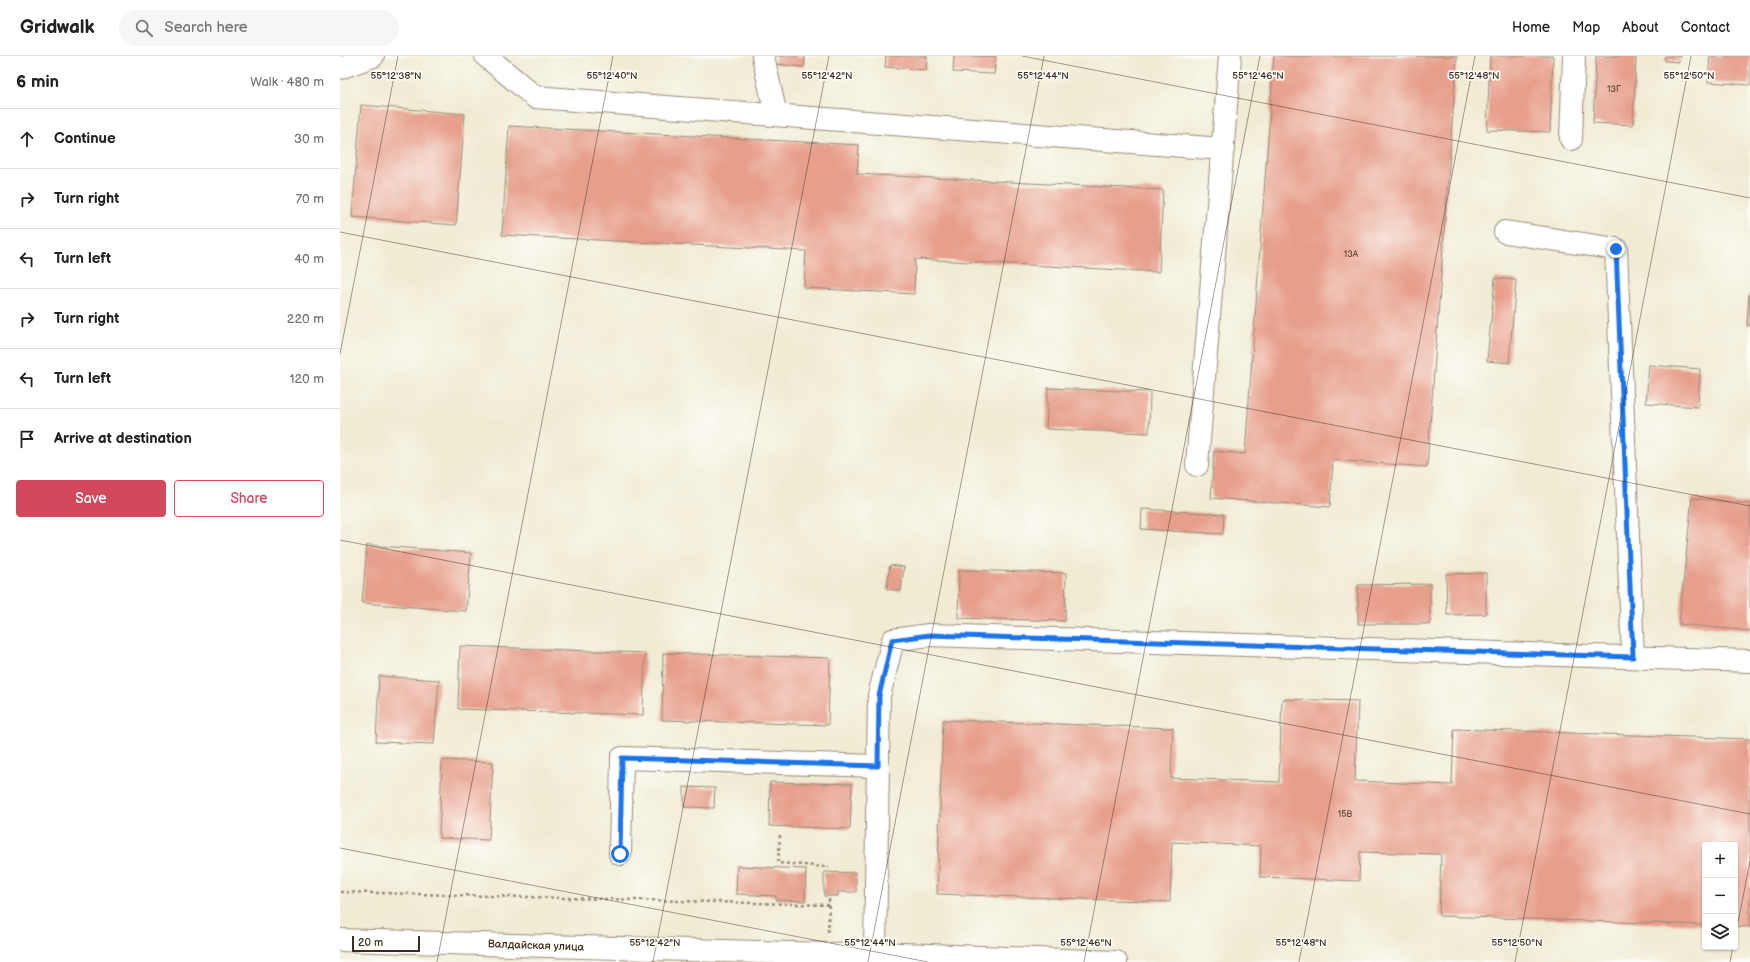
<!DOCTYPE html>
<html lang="en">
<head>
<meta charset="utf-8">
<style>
  body { margin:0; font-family:"Balsamiq Sans",sans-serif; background:#f6f6f6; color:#222 }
  .controls { position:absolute; right:12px; bottom:12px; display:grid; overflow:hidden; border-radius:4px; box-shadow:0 1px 3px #0004 }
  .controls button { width:36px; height:36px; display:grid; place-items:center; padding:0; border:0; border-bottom:1px solid #e0e0e0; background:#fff; color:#222; font:20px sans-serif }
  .scale { position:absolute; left:12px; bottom:10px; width:68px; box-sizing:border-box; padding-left:4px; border:2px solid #3b2a1e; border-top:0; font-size:11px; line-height:14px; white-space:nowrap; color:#3b2a1e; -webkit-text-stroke:3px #fdfcf7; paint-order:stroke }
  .stop { position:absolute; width:12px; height:12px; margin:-9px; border:3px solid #1a73e8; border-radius:50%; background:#fff }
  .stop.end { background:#1a73e8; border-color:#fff; box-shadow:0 1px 4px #0008 }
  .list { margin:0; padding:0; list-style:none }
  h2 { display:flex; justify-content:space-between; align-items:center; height:52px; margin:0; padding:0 16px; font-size:17px }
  h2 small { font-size:13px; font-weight:400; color:#767676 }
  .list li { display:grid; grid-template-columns:26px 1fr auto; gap:12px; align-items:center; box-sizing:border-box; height:60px; padding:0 16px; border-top:1px solid #e0e0e0 }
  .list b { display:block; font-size:15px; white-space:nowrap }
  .list em { font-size:13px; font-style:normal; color:#767676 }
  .actions { display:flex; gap:8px; padding:12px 16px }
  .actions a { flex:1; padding:9px 0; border:1px solid #d1495b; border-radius:4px; text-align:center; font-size:14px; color:#d1495b }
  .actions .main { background:#d1495b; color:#fff }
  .icon { flex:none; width:22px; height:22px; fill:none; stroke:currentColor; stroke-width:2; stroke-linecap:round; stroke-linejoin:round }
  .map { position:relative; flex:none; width:1410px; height:906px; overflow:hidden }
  header { display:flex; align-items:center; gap:24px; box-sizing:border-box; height:56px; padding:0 20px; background:#fff; border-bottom:1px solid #e0e0e0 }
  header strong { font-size:19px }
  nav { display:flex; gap:22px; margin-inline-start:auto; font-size:14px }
  .search { width:280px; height:36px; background:#f6f6f6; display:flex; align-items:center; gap:10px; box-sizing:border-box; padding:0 14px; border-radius:22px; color:#767676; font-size:15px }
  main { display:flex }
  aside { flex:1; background:#fff }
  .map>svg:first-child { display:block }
</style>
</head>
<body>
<header>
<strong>Gridwalk</strong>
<div class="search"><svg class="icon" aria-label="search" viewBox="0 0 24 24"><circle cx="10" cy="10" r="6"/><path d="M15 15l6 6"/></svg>Search here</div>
<nav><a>Home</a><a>Map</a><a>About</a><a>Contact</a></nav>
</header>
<main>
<aside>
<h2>6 min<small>Walk · 480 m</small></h2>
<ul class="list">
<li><svg class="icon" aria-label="ahead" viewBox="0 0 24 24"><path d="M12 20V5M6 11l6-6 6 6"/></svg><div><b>Continue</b></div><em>30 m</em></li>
<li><svg class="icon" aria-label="right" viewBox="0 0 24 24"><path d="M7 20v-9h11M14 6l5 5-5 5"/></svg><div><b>Turn right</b></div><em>70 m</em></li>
<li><svg class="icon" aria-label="left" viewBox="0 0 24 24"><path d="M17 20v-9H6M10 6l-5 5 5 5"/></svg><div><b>Turn left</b></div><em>40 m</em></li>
<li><svg class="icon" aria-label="right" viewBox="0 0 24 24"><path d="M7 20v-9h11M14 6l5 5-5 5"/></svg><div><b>Turn right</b></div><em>220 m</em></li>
<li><svg class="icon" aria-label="left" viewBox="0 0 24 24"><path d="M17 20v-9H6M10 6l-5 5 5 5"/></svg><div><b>Turn left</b></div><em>120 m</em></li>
<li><svg class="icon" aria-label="arrive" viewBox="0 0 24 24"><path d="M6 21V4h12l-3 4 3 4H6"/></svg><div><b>Arrive at destination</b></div></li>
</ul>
<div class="actions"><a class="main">Save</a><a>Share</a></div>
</aside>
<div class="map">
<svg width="1410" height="906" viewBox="0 0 1410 906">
  <rect width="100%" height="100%" fill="#fdfcf7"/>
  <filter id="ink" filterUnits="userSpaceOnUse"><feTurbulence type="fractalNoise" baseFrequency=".025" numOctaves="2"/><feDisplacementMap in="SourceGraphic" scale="8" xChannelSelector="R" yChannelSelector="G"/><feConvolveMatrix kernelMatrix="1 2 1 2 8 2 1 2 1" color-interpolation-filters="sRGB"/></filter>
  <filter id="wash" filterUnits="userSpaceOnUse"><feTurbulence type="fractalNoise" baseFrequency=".012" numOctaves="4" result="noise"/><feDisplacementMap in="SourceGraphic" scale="16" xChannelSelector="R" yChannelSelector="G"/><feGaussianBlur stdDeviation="0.9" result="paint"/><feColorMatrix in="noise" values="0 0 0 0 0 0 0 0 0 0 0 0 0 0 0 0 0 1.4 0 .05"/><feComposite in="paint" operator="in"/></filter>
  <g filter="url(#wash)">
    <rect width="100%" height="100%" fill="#f0ebd3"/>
    <g id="blocks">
      <!-- building -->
      <g fill="#e79e8a">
        <path d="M435 0H465L464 11 434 8Z"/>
        <path d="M546 0H587L586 14 545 11Z"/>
        <path d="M614 0H656L654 18 613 16Z"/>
        <path d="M934 0H1117L1087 411 993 404 990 451 871 442 874 395 905 398Z"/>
        <path d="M1150 0H1213L1210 76 1147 74Z"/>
        <path d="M1256 0H1296L1293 69 1253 67Z"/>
        <path d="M1325 0H1340L1339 6 1325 5Z"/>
        <path d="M1370 0H1410V29L1368 26Z"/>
        <path d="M21 49 125 58 116 169 12 161Z"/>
        <path d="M169 70 519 89 517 118 823 134 819 216 575 203 574 238 464 232 466 195 162 179Z"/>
        <path d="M1155 222 1176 224 1169 307 1147 305Z"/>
        <path d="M1409 238H1410V270L1407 269Z"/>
        <path d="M1309 309 1360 313 1358 351 1306 347Z"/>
        <path d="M708 332 810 336 809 377 706 373Z"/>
        <path d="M1352 442 1410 448V575L1339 568Z"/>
        <path d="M802 453 884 458 883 478 801 473Z"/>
        <path d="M27 489 131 497 126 555 22 547Z"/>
        <path d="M550 509 564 511 561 535 547 533Z"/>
        <path d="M619 514 726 517 725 565 618 562Z"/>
        <path d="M1146 517V558L1107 559 1106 518Z"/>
        <path d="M1090 528V568H1018V529Z"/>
        <path d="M120 590 305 597 303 659 118 653Z"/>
        <path d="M323 597 490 602 488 669 322 664Z"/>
        <path d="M39 620 99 624 94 688 36 686Z"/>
        <path d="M942 643 1018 645 1015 725 1112 729 1114 673 1410 683V871L1395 870V789H1365V869L1099 860 1101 798 1020 796 1019 825 920 821 921 790 832 786 830 846 597 838 603 664 833 672 831 722 939 726Z"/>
        <path d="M102 704 153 706 149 784 99 782Z"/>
        <path d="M430 726 512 728 510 773 429 770Z"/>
        <path d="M344 731 375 732 374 752 344 751Z"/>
        <path d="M397 810 466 813 465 845 436 844V840L396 838Z"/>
        <path d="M484 816 516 817V836H498V840H484Z"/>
      </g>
    </g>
  </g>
  <g filter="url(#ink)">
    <use href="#blocks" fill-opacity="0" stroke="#968a78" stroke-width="1"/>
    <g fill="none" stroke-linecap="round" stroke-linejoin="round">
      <defs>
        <g id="minor">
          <path d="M146 0 195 41 883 93"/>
          <path d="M423 0 436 59"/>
          <path d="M0 12 33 0"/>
          <path d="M1231 83 1234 0"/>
          <path d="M1165 176 1276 193 1293 601"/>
          <path d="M857 409 890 0"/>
          <path d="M280 798 282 702 538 710"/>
          <path d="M0 884 487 898 535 897 776 906"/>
          <path d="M535 897 539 640 553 584 589 579 1410 605"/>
        </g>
      </defs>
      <!-- minor casing -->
      <use href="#minor" stroke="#968a78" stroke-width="24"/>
      <!-- path -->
      <g stroke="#968a78" stroke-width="2.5" stroke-dasharray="3 3" stroke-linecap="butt">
        <path d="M440 779 438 807 489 811"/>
        <path d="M0 836 489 849"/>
        <path d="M488 876 489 843"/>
      </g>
      <!-- minor -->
      <use href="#minor" stroke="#fff" stroke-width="22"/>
    </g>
  </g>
  <g fill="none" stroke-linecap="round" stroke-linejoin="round" filter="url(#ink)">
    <!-- route -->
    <path stroke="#1a73e8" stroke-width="5" d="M280 798 282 702 538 710 539 640 552 584 590 579 1293 601 1276 193"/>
  </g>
  <!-- ticks -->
  <path fill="none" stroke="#3b2a1e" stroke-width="1" stroke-opacity="0.45" d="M682 0 1410 142M0 176 1410 450M0 298 58 0M0 484 1410 758M0 792 588 906M1395 882 1410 805M97 906 273 0M313 906 489 0M528 906 704 0M744 906 920 0M959 906 1135 0M1175 906 1351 0M1390 906 1393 891"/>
  <g text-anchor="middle" stroke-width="3.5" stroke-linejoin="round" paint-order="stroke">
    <!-- number labels -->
    <g font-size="9" fill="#664739">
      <text x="1274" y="36">13Г</text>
      <text x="1011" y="201">13А</text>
      <text x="1005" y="761">15В</text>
    </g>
    <!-- street labels -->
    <g font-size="11" fill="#3b2a1e" stroke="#fdfcf7">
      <text transform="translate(196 889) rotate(2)" y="4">Валдайская улица</text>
    </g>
  </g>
  <g font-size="10" text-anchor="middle" fill="#3b2a1e" stroke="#fdfcf7" stroke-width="3.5" stroke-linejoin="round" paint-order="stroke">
    <text x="56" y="23">55°12'38"N</text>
    <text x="272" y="23">55°12'40"N</text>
    <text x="487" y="23">55°12'42"N</text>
    <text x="703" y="23">55°12'44"N</text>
    <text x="918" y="23">55°12'46"N</text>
    <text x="1134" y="23">55°12'48"N</text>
    <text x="1349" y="23">55°12'50"N</text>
    <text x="315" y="890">55°12'42"N</text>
    <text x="530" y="890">55°12'44"N</text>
    <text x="746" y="890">55°12'46"N</text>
    <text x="961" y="890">55°12'48"N</text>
    <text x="1177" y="890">55°12'50"N</text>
  </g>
</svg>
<div class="controls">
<button>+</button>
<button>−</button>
<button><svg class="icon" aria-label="layers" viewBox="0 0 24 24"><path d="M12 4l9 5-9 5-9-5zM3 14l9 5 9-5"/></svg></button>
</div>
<div class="scale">20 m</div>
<div class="stop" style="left:280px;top:798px"></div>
<div class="stop end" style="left:1276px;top:193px"></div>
</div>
</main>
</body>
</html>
